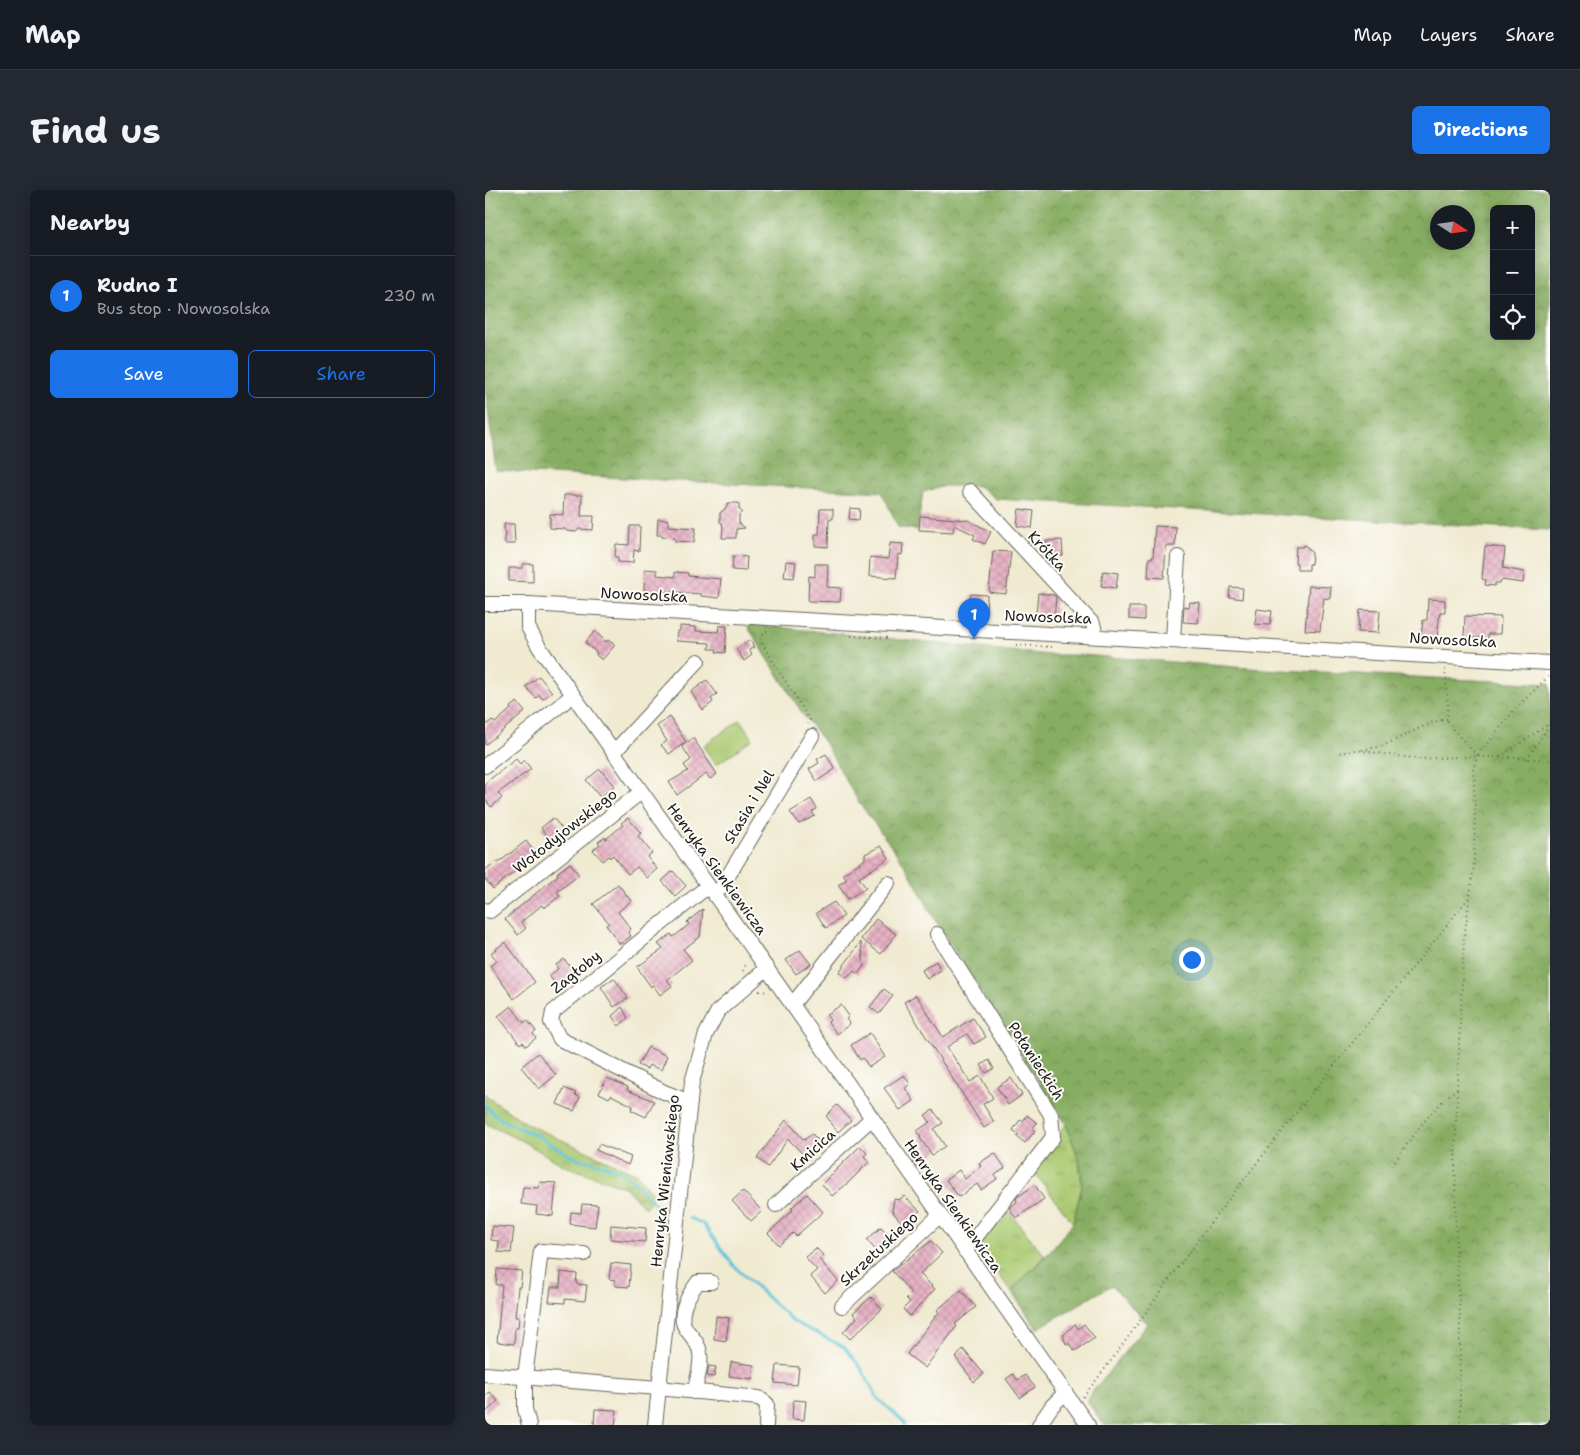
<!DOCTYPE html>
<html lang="en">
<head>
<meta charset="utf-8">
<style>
  body { margin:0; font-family:"Shantell Sans",sans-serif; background:#242831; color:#f1f3f6 }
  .controls { position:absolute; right:15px; top:15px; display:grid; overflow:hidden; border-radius:8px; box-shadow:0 2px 12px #0003 }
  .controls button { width:45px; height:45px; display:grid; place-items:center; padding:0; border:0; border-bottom:1px solid #363941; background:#171b24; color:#f1f3f6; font:25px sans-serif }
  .compass { position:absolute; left:945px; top:15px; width:45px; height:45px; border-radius:50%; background:#171b24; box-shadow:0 2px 12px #0003; rotate:102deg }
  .you { position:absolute; left:706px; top:769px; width:18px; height:18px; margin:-12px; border:4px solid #fff; border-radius:50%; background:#1a73e8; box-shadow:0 0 0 8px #1a73e833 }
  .badge { display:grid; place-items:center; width:32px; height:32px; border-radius:50%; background:#1a73e8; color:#fff; font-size:16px; font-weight:700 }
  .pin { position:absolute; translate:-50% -41px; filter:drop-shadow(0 1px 2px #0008) }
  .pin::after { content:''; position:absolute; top:26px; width:18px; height:15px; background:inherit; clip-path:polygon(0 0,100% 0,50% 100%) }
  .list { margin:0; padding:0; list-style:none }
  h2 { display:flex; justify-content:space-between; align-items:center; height:65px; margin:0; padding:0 20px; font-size:21px }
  h2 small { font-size:16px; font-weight:400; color:#9ea1a6 }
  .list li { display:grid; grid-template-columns:32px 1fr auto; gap:15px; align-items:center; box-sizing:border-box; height:80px; padding:0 20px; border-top:1px solid #363941 }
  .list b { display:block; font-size:19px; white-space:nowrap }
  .list p { margin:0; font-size:16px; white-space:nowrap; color:#9ea1a6 }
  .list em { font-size:16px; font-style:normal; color:#9ea1a6 }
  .actions { display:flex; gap:10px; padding:15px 20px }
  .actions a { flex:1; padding:11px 0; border:1px solid #1a73e8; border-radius:8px; text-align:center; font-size:18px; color:#1a73e8 }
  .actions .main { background:#1a73e8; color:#fff }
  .icon { flex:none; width:28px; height:28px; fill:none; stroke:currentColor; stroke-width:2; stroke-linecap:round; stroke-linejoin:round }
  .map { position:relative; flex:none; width:1065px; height:1235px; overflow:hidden; border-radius:8px }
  header { display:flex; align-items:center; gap:30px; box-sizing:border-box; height:70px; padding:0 25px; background:#171b24; border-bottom:1px solid #363941 }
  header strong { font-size:24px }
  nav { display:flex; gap:28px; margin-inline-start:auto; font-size:18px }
  .intro { display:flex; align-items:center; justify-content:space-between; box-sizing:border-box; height:120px; padding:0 30px }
  h1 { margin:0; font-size:35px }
  .button { padding:12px 22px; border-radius:8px; background:#1a73e8; color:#fff; font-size:18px; font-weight:700 }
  main { display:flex; gap:30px; padding:0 30px }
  aside { flex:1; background:#171b24; border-radius:8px; box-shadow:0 2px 12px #0003 }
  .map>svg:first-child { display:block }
</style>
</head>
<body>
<header>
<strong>Map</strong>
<nav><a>Map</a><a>Layers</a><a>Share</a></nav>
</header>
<div class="intro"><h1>Find us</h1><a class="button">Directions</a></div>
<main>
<aside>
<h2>Nearby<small></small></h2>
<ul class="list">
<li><span class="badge">1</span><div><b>Rudno I</b><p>Bus stop · Nowosolska</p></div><em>230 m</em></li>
</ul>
<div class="actions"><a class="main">Save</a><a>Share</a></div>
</aside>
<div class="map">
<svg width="1065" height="1235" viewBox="0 0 1065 1235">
  <defs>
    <pattern id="grass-tufts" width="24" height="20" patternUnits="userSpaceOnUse" patternTransform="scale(1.25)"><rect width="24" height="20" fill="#aac971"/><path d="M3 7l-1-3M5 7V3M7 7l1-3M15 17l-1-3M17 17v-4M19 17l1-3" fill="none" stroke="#92ac61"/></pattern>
    <pattern id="forest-crowns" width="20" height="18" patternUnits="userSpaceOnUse" patternTransform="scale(1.25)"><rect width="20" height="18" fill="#87ad63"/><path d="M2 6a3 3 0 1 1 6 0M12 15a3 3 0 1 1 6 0" fill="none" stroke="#6e8c51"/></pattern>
    <pattern id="building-cross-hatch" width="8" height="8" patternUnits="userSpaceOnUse" patternTransform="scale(1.25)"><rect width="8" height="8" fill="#e6b3c5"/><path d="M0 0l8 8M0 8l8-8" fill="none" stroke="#c599a9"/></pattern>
  </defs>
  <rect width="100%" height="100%" fill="#fdfcf7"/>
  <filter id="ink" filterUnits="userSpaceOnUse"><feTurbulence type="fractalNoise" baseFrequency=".02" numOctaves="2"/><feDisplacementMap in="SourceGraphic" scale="10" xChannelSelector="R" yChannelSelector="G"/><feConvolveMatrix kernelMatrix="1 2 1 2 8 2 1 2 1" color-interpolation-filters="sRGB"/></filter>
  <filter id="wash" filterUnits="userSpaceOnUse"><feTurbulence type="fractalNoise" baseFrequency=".0096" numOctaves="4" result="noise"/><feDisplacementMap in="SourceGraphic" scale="20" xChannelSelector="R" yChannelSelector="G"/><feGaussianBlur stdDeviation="1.12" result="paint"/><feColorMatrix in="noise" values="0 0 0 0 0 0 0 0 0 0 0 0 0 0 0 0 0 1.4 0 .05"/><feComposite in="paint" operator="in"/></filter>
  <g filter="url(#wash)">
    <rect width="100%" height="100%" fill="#f0ead1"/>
    <!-- grass -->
    <g fill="url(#grass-tufts)" stroke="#637246">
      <path d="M0 903 2 907 46 936 152 984 169 1006 160 1018 140 997 80 976 37 951 3 935 0 931Z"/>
      <path d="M581 934 594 970 597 996 588 1033 547 979Z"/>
      <path d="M520 1017 560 1066 526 1101 490 1054Z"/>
    </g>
    <!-- forest -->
    <g fill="url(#forest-crowns)" stroke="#526440" fill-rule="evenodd">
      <path d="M0 0H1065V340L511 309 494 296H460L438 302 432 340 413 337 397 302 11 281 0 196ZM1009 19H1046V146H1009ZM952 22H982V52H952Z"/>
      <path d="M261 434 564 465H597L777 479 1065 494V1235H619L601 1210 662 1134 627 1095 552 1139 526 1101 560 1067 588 1033 597 996 594 970 581 934 450 730 422 678 373 611 339 552 319 526Z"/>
    </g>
    <!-- pitch -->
    <path fill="#aac971" stroke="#637246" d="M255 530 268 549 231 575 218 556Z"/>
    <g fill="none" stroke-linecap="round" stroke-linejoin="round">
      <!-- stream -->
      <g stroke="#59c2d5" stroke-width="3">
        <path d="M0 915C13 932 34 937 53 946 64 952 74 960 86 966 101 972 119 973 134 981 152 989 159 1005 173 1017"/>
        <path d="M205 1028 218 1034 250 1077 309 1132 359 1157 376 1178 393 1209 419 1232 420 1235"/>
      </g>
    </g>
    <g id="blocks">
      <!-- building -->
      <g fill="url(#building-cross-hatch)">
        <path d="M79 305H97L96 326H109L108 340 94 339 91 342 82 341 80 339 65 338V324L78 325Z"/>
        <path d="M242 313H254V319L257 322 254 325V333L260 338 251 339V348H237L238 338 237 333 235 332V323L242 317Z"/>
        <path d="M365 318 375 319 374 330 364 329Z"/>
        <path d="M335 319H348V329H344L343 357 330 356V344H334Z"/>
        <path d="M534 319 549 321 547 338 532 336Z"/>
        <path d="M435 326 483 330 506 342 500 354 488 349 490 345 469 335 468 342 434 340Z"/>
        <path d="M173 329 183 330V336L211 338 209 352 190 351V348L177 347V345H172Z"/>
        <path d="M19 334H29L30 354H20Z"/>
        <path d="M145 336H155L154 361 149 360 148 373 133 372V367H130L131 354 144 355Z"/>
        <path d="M670 336 691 337 690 356H681L679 388 663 387 664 368H668Z"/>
        <path d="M577 350 578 366 561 367V351Z"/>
        <path d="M405 353 418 354 417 365 413 364 411 388 384 386 385 367 403 369Z"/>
        <path d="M820 355 827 363 826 374H824V380H812V373H810L811 357H816Z"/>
        <path d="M1000 356 1020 358 1018 378 1039 382 1038 393 1016 390 1015 393H1010V396L1000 395 1001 390 997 389Z"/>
        <path d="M508 361 526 362 521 404 504 402Z"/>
        <path d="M248 366 262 367 261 381 247 380Z"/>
        <path d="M301 371 311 372 309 388 299 387Z"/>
        <path d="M38 374H48V392L24 391V378H38Z"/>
        <path d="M330 374H343L342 397 356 398 355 412 323 411 324 386 330 387Z"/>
        <path d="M160 379 172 380V385L190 387V382L203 383V386L236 389 234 408 216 406V404L159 400Z"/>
        <path d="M618 381 633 383 631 398 616 396Z"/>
        <path d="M824 396 846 397 845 409 839 408 835 441 820 440Z"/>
        <path d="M745 397 758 398 757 409 744 407Z"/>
        <path d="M553 403 569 405 571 407 569 427 551 425Z"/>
        <path d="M486 404 502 405 501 423 484 421Z"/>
        <path d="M943 409 960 410V422H955L952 447 936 446 938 430H942Z"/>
        <path d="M705 412 715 413 713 433 698 432 699 416 704 417Z"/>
        <path d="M644 417H659V430L644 429Z"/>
        <path d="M772 419 787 421 785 435 770 434Z"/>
        <path d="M875 420 895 421 893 443 873 442Z"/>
        <path d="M980 426 1016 427 1015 444H1003V448H979Z"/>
        <path d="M195 436 211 437V441L233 442 234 436H242L240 463 231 462 232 459H224L225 453 191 451 192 441H195Z"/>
        <path d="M110 441 121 452 123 450 130 455 117 470 111 465 112 463 100 453Z"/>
        <path d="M265 450 269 457 264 460 267 465 259 471 251 459Z"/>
        <path d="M54 486 67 502 58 509 54 505 51 508 41 497Z"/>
        <path d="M222 490 232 504 226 509 228 512 218 520 206 502Z"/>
        <path d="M32 512 40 522 0 555V536L7 530 10 533 26 519 25 517Z"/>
        <path d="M185 527 201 552 184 564 176 555 182 551 172 536Z"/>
        <path d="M208 548 232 584 225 589 221 584 192 605 184 592 203 581 199 575 206 570 197 556Z"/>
        <path d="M341 564 350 579 332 591 324 579 334 573 332 569Z"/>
        <path d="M31 569 35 574 39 570 46 579 13 603 17 608 6 617 0 609V593Z"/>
        <path d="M115 579 129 596 115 607 101 590Z"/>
        <path d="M326 609 332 619 327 622 330 626 314 634 305 622Z"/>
        <path d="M68 628 80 642 67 652 56 638Z"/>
        <path d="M143 628 156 643 153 646 167 663 162 667 172 679 162 688 152 677 143 684 128 665 125 668 124 666 118 671 108 660 115 654 113 652 120 647 121 649 138 635 136 633Z"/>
        <path d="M41 651 51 664 8 699 0 689V680L12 671 13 673Z"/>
        <path d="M396 656 404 668 374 688 381 698 363 709 353 695 362 689 358 684 380 669V664Z"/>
        <path d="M85 673 94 685 72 702 75 706 59 718 57 715 36 732 41 738 33 745 20 729 73 685 72 683Z"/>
        <path d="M188 681 201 696 190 706 177 691Z"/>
        <path d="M133 694 146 711 133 722 146 739 143 742 146 746 135 754 121 735 124 733 108 714Z"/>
        <path d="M349 712 359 726 341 738 331 723Z"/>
        <path d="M218 719 215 747 198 759 207 770 182 790 187 796 175 805 168 795 166 797 152 777 178 759 173 754 186 744 188 747 195 742 204 734 202 732Z"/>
        <path d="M391 729 411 744 396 764 376 749Z"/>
        <path d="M20 752 50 792 29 809 5 776 12 771 6 763Z"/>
        <path d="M376 752 379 776 373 784 369 781 362 788 354 782Z"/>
        <path d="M315 760 326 774 311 784 301 770Z"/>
        <path d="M79 769 90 783 73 797 64 786 73 779 71 775Z"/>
        <path d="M451 771 456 780 442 789 437 780Z"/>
        <path d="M129 788 143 808 129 817 116 797Z"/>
        <path d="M399 799 408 806 394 824 385 817Z"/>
        <path d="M431 805 458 847 488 828 501 847 489 854 482 844 462 857 485 892 495 886 508 908 498 914 509 932 499 938 419 812Z"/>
        <path d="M356 815 364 826 361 829 365 834 352 844 343 832 345 830 341 825Z"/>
        <path d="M26 816 39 833 42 830 51 841 48 844 51 848 41 856 38 852 35 854 13 826Z"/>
        <path d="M137 817 143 828 134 836 127 826Z"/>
        <path d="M385 843 400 867 384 877 378 868 375 870 366 855Z"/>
        <path d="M163 857 182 866 176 880 164 875 162 879 153 875Z"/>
        <path d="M53 863 71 885 54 899 36 877Z"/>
        <path d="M504 870 509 879 501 883 496 875Z"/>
        <path d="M419 885 425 894 420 898 429 911 415 920 399 898Z"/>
        <path d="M122 888 143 897 142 900 169 911 161 927 146 920 148 916 126 905 124 908 114 903Z"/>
        <path d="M526 888 537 905 523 915 512 897Z"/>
        <path d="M79 898 91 903 90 905 95 907 89 921 72 914Z"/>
        <path d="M352 915 366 930 353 942 345 933 346 932 341 926Z"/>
        <path d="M448 920 458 933 449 939 460 956 447 965 435 948 436 947 432 941 445 932 440 925Z"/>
        <path d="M542 925 552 933 547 939 550 941 540 953 532 947 534 945 528 940 535 930 538 931Z"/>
        <path d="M301 930 319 950 327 944 338 955 323 969 303 949 283 977 272 968Z"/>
        <path d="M114 954 146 967 143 975 111 960Z"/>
        <path d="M375 956 382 963 379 966 384 972 363 993 347 1006 337 994Z"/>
        <path d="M510 963 520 978 510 985 512 989 496 1000 492 994 474 1007 461 990 474 980 480 989 496 976 494 973Z"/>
        <path d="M55 992 71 993 68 1026 51 1024 52 1016 36 1014 38 997 54 998Z"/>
        <path d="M550 995 559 1009 531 1028 524 1018 532 1012 531 1009 532 1007Z"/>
        <path d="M258 1001 277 1021 266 1031 247 1011Z"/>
        <path d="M322 1004 338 1022 311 1046 308 1043 294 1055 283 1043 308 1020 306 1018Z"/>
        <path d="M419 1006 435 1021 418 1034 407 1021 409 1009 414 1010Z"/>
        <path d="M97 1014 113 1015 110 1037 85 1034 86 1022 96 1023Z"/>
        <path d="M126 1035 161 1038 160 1052 125 1049Z"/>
        <path d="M7 1036 29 1038 26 1063 13 1062 14 1051 6 1050Z"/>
        <path d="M396 1037 403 1044 400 1047 405 1052 393 1063 382 1050Z"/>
        <path d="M446 1051 457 1063 435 1084 450 1099 425 1126 418 1119 425 1112 421 1108 426 1103 407 1081Z"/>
        <path d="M331 1058 338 1065 334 1069 353 1091 340 1103 325 1086 332 1080 320 1067Z"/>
        <path d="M126 1073 146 1075 144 1097 130 1096V1090L124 1089Z"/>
        <path d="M12 1079 37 1081 35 1097H33L30 1127H34L33 1138H30L29 1154 12 1152 17 1095H11Z"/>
        <path d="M76 1082 92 1084 91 1094 102 1095 100 1111 80 1109V1113L64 1112 66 1097H75Z"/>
        <path d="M476 1100 491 1117 470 1134 472 1136 440 1178 422 1164 454 1122 452 1120Z"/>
        <path d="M386 1107 397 1119 365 1149 358 1142 372 1128 368 1123Z"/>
        <path d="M231 1126 244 1128 241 1151 229 1149Z"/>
        <path d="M590 1134 593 1139 599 1134 610 1148 590 1161 583 1153 581 1154 578 1145Z"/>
        <path d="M478 1159 499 1184 489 1192 471 1168Z"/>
        <path d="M246 1172 269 1175 267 1189 244 1186Z"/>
        <path d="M292 1175 314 1177 312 1195 290 1193Z"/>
        <path d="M224 1176 231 1177 229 1187 222 1186Z"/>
        <path d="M528 1184 533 1190 540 1185 550 1197 535 1208 521 1189Z"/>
        <path d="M5 1202 13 1211 0 1223V1206Z"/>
        <path d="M308 1210 321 1211 319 1230 307 1229Z"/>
        <path d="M110 1219 132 1220 130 1235H109Z"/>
      </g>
    </g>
  </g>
  <g filter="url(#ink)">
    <use href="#blocks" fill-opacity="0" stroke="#66645b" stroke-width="1"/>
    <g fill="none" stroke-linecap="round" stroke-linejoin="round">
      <defs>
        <g id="minor">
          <path d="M485 301 608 434 611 445"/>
          <path d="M0 414H43C383 434 724 452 1065 473"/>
          <path d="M43 414V437L54 457C239 715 419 976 603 1235"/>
          <path d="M688 450 693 367"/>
          <path d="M129 562 213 471"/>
          <path d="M0 576 88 505"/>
          <path d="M229 704 236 698 327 546"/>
          <path d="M0 720 5 721 10 717 156 602"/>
          <path d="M452 744 566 925 568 947 480 1061"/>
          <path d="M307 815 403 693"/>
          <path d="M205 912 179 902 75 849 66 832 68 822 223 696"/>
          <path d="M291 1015 387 928"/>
          <path d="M357 1116 454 1026"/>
          <path d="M0 1184 173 1198 274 1208 282 1214 281 1235"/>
          <path d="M209 1202C212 1190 217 1175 215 1163 214 1153 206 1146 201 1139 191 1124 204 1104 213 1092H226"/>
          <path d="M44 1235 40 1219V1187L56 1061 99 1064"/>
          <path d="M170 1235 207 892 221 844 233 821 282 778"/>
          <path d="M554 1235 567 1216 580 1203"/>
        </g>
      </defs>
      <!-- minor casing -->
      <use href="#minor" stroke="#66645b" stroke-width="16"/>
      <!-- path -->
      <g stroke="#66645b" stroke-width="2" stroke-dasharray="1 4" stroke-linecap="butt">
        <path d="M282 441 279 442 276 447 277 454 325 530 323 534"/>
        <path d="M366 446 406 448"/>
        <path d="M531 455 568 457"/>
        <path d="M877 560 897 556 948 532 962 529 963 517 960 479"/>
        <path d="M855 563 871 560 934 569 992 566 1065 570"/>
        <path d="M993 565 1031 518 1065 485"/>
        <path d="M1015 567 1065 533"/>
        <path d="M1042 569 1065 534"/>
        <path d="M258 781 262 772"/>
        <path d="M274 801 284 802"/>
        <path d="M972 900 970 970 971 1062 975 1128V1235"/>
        <path d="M907 975C927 948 945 919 972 899L979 749 989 675 990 613 988 580 992 566C982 553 969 544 962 529"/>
        <path d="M598 1207C640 1154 678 1097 719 1042 805 928 896 818 985 706"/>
      </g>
      <!-- minor -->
      <use href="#minor" stroke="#fff" stroke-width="14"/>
    </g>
  </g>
  <g text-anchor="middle" stroke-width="4" stroke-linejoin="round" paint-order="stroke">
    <!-- street labels -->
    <g font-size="15" fill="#1c1c1c" stroke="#fdfcf7">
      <text transform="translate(562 361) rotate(47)" y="5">Krótka</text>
      <text transform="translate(159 405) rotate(3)" y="5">Nowosolska</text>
      <text transform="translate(563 427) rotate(2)" y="5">Nowosolska</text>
      <text transform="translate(968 450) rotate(3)" y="5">Nowosolska</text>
      <text transform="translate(264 617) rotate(-59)" y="5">Stasia i Nel</text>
      <text transform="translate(80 641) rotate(-38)" y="5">Wołodyjowskiego</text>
      <text transform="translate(232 679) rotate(54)" y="5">Henryka Sienkiewicza</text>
      <text transform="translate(91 782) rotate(-39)" y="5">Zagłoby</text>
      <text transform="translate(551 871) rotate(57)" y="5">Połanieckich</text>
      <text transform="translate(328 960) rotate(-42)" y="5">Kmicica</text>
      <text transform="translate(180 991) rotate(-84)" y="5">Henryka Wieniawskiego</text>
      <text transform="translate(468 1016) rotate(55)" y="5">Henryka Sienkiewicza</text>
      <text transform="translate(394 1059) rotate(-43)" y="5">Skrzetuskiego</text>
    </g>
  </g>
</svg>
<div class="controls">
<button>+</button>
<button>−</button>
<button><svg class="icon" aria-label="locate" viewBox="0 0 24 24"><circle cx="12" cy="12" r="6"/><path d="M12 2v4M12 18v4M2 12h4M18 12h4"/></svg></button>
</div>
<svg class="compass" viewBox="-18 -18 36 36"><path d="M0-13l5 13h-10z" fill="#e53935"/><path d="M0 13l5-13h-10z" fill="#9ea1a6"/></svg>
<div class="you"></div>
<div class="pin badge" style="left:489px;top:449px">1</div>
</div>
</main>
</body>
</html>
